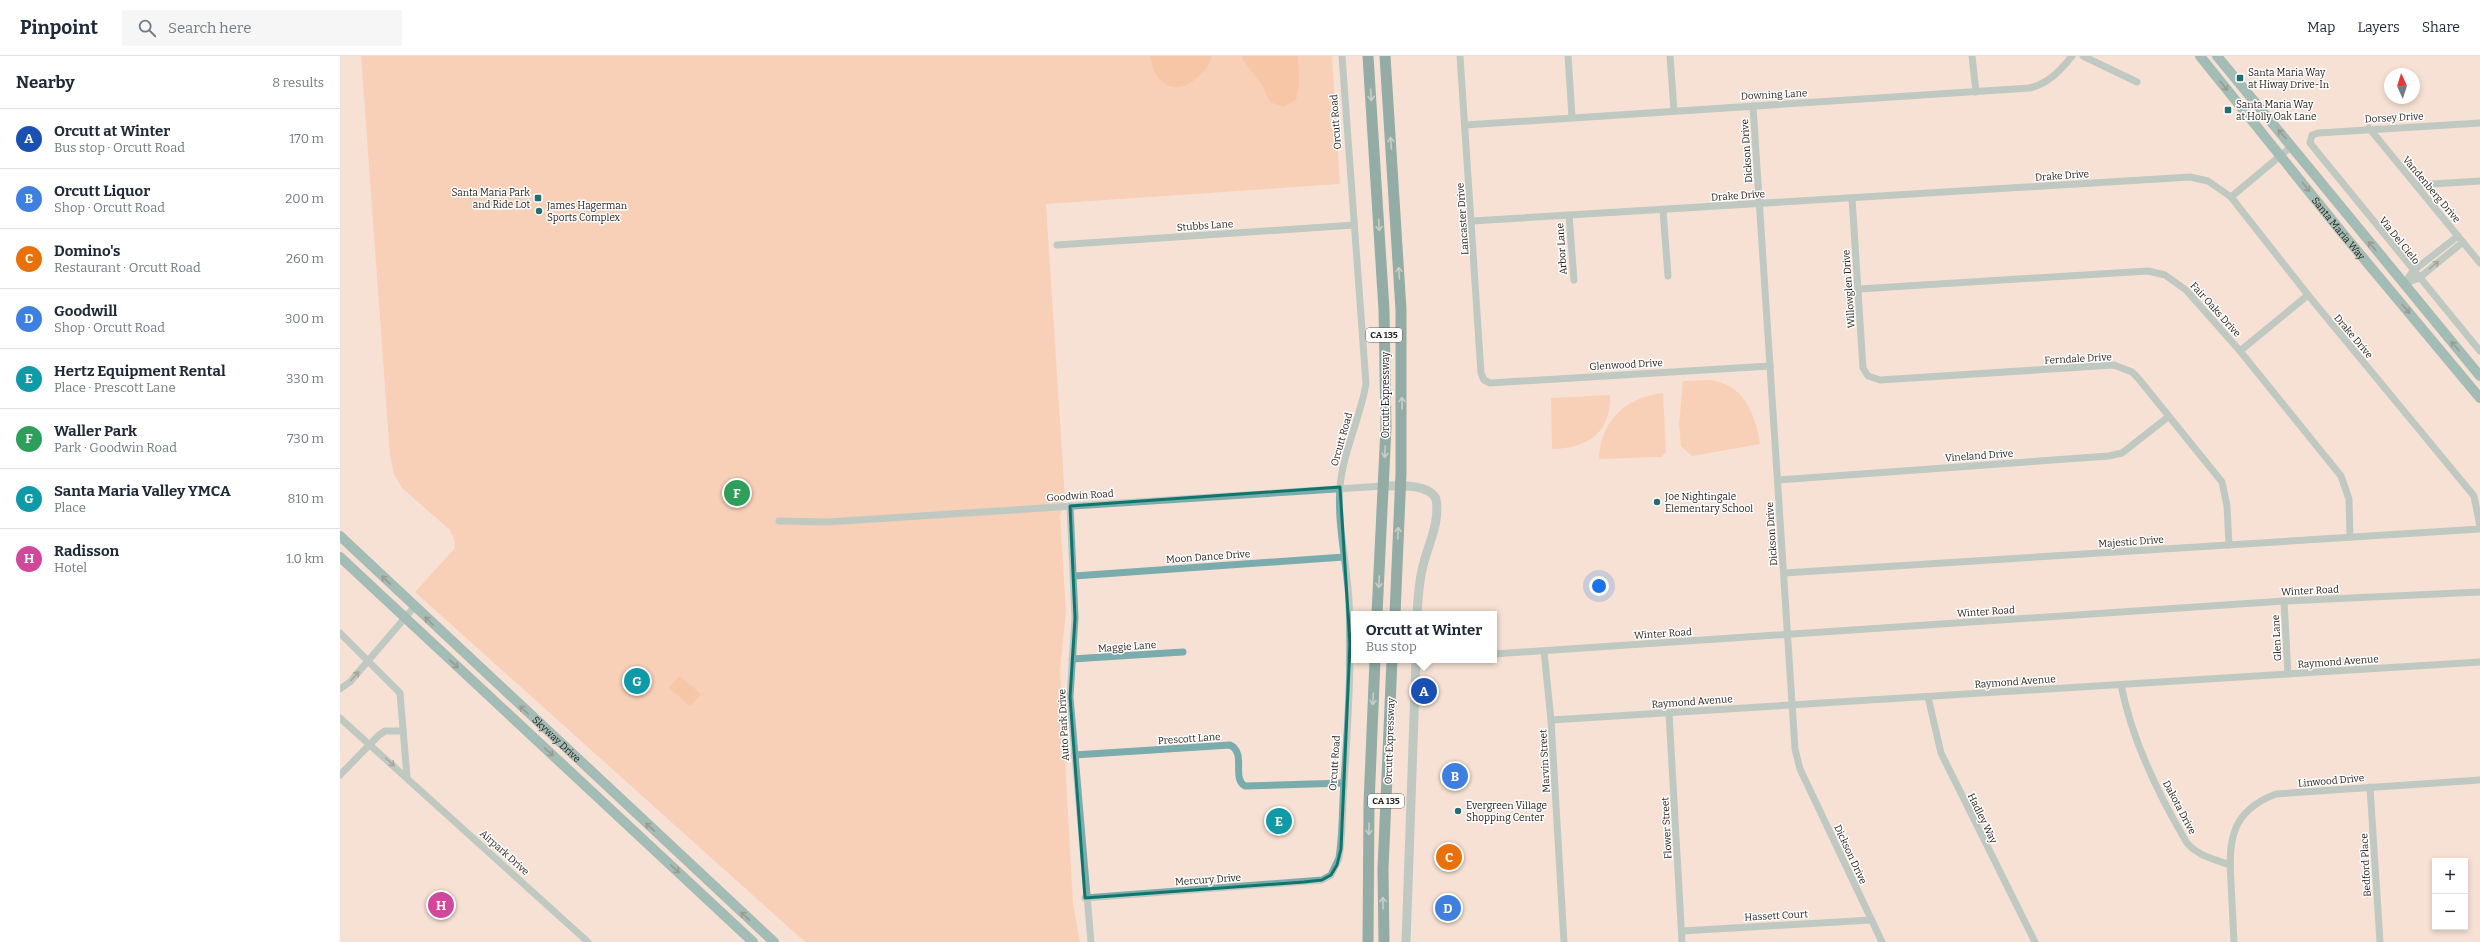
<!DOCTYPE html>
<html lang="en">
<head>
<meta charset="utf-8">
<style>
  body { margin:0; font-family:Bitter,serif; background:#f6f6f7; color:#1f2937 }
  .controls { position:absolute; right:12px; bottom:12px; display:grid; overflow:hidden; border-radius:0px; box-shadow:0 2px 6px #0003 }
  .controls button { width:36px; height:36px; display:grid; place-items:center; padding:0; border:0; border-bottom:1px solid #e0e1e3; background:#fff; color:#1f2937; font:20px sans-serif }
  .compass { position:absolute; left:2044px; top:12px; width:36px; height:36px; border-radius:50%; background:#fff; box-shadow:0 2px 6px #0003; rotate:356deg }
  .you { position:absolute; left:1259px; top:530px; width:14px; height:14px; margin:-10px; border:3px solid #fff; border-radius:50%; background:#1a73e8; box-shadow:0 0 0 6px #1a73e833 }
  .badge { display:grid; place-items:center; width:26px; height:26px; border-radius:50%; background:#226e70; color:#fff; font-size:13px; font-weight:700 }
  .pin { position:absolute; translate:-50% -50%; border:2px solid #fff; box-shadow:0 1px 4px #0006 }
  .popup { position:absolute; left:1011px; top:555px; width:146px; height:52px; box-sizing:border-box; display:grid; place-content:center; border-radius:0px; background:#fff; filter:drop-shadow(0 1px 3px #0005); font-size:13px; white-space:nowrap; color:#747a83 }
  .popup b { font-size:15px; color:#1f2937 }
  .popup::after { content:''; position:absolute; left:50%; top:100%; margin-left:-8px; border:8px solid transparent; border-top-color:#fff }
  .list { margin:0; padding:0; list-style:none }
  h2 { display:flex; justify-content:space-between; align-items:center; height:52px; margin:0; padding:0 16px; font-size:17px }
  h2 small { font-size:13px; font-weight:400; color:#747a83 }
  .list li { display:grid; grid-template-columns:26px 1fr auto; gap:12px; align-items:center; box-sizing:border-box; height:60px; padding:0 16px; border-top:1px solid #e0e1e3 }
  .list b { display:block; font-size:15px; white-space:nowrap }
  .list p { margin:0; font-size:13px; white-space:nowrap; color:#747a83 }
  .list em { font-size:13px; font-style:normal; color:#747a83 }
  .icon { flex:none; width:22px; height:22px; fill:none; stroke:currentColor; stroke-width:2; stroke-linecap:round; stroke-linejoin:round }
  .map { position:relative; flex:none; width:2140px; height:886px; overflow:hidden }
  header { display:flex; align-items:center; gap:24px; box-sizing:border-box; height:56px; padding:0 20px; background:#fff; border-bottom:1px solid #e0e1e3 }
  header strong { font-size:19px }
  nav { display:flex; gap:22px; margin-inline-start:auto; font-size:14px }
  .search { width:280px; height:36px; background:#f6f6f7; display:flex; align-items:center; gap:10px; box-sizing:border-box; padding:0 14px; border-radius:0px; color:#747a83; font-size:15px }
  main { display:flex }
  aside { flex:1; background:#fff }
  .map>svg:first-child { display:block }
</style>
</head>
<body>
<header>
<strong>Pinpoint</strong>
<div class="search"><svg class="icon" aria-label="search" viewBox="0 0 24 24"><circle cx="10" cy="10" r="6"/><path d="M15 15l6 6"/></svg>Search here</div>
<nav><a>Map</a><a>Layers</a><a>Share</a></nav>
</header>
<main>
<aside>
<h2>Nearby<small>8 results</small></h2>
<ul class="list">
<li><span class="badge" style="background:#1a4fb4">A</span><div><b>Orcutt at Winter</b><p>Bus stop · Orcutt Road</p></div><em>170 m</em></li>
<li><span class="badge" style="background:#3f7fe0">B</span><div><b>Orcutt Liquor</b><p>Shop · Orcutt Road</p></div><em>200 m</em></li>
<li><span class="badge" style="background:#e8710a">C</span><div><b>Domino's</b><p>Restaurant · Orcutt Road</p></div><em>260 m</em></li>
<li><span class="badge" style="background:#3f7fe0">D</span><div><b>Goodwill</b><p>Shop · Orcutt Road</p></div><em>300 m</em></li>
<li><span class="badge" style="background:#0f9aa8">E</span><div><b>Hertz Equipment Rental</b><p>Place · Prescott Lane</p></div><em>330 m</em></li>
<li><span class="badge" style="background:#2e9e5b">F</span><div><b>Waller Park</b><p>Park · Goodwin Road</p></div><em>730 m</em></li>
<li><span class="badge" style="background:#0f9aa8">G</span><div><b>Santa Maria Valley YMCA</b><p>Place</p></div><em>810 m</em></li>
<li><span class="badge" style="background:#d1479c">H</span><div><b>Radisson</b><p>Hotel</p></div><em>1.0 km</em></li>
</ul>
</aside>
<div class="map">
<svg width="2140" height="886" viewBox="0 0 2140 886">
  <rect width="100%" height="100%" fill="#f7e1d4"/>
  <!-- green -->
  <g fill="#f9ba94">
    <path d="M21 0H992L1000 128 706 148 725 443 720 460 726 556 720 614 733 848 740 886H465L75 536 115 492 114 483 110 474 62 432 54 418 50 400Z"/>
    <path d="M1369 324C1404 328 1415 357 1420 388L1352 400 1341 390 1339 369 1343 325Z"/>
    <path d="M1323 337 1326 396 1321 401 1259 403C1260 365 1286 341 1323 337Z"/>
    <path d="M1270 339C1271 377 1248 392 1212 393L1211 342Z"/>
  </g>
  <!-- water -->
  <g fill="#f4a472">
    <path d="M810 0H871C871 8 866 13 860 19 837 42 815 31 810 0Z"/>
    <path d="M902 0H958L959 26 956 44 943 51 930 46 922 29 903 4Z"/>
    <path d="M340 620 361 638 350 650 329 632Z"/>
  </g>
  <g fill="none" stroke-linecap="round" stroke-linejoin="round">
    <!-- minor -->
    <g stroke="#7bacad" stroke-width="7">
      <path d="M1120 0 1141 317 1144 324 1150 327 1430 310"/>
      <path d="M1228 0 1232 61"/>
      <path d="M1330 0 1334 54"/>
      <path d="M1632 0 1636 36"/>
      <path d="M1743 0 1797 26"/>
      <path d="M1413 50 1455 693 1460 713 1542 886"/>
      <path d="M2140 67 1978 77 1972 79 1970 87 2140 295"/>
      <path d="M1125 69 1690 32C1709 27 1720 15 1732 0"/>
      <path d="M2029 72 2140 207"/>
      <path d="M2076 129 2140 125"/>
      <path d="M1891 141 1952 90"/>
      <path d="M1512 142 1523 312 1528 320 1540 324 1774 309 1792 316 1798 322 1882 426 1887 450 1889 489"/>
      <path d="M1323 154 1328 220"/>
      <path d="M1229 159 1234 224"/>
      <path d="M1132 165 1850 121 1868 125 1891 141 1968 239 2134 440 2140 471"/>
      <path d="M2118 180 2073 215 2064 228 2079 222 2123 186"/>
      <path d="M717 189 1014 169"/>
      <path d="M1519 233 1808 215 1825 219 1846 234 1900 295 2001 420 2009 443 2010 481"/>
      <path d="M1900 295 1968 239"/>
      <path d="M1438 424 1769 400 1782 397 1828 361"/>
      <path d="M730 450 735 562 730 641 751 886"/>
      <path d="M439 465 487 466 1043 430"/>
      <path d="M1444 517 2140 473"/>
      <path d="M734 520 1004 501"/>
      <path d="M1944 545 1948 618"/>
      <path d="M0 577 60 637 67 721"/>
      <path d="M1204 595 1211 664 1224 886"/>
      <path d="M1154 598 1944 545 2140 536"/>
      <path d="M732 603 843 596"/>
      <path d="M1781 629C1792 685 1818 738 1847 787 1858 800 1874 803 1890 809"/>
      <path d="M0 633 10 626 75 550"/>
      <path d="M1588 641 1601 697 1695 886"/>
      <path d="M1329 657 1342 886"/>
      <path d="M0 662 248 886"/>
      <path d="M1211 664 2140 606"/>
      <path d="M734 699 890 689C907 697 891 722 905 730L1004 727"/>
      <path d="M0 719 39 679 45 675H63"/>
      <path d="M2030 731 2040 886"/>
      <path d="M745 842 982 824 991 819 999 802C1003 777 1002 752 1004 727 1008 666 1012 606 1009 545 1007 507 997 469 1000 431 1003 396 1020 363 1026 328L1002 0"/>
      <path d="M1342 875 1531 864"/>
      <path d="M1894 886C1893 866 1892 847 1891 827 1888 784 1891 755 1936 738L2140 724"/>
    </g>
    <!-- tertiary -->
    <g stroke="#7bacad" stroke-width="9">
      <path d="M1043 430C1058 430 1089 427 1096 443 1100 465 1090 484 1084 506 1079 523 1078 540 1077 558"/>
      <path d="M1066 886 1076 604"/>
    </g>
    <!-- secondary -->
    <g stroke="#3d8e90" stroke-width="10">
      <path id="s1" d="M1860 0 2004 179 2140 342"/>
      <path d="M1877 0 2140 320"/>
      <path id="s2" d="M0 480 434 886"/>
      <path d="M0 501 413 886"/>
    </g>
    <!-- trunk -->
    <g stroke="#1a6b6d" stroke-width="11">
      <path d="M1028 0 1044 254 1046 371 1037 558"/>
      <path d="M1045 0 1061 254V417L1055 558"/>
      <path d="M1028 886 1029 748 1035 604"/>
      <path d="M1044 886 1043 813 1052 604"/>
    </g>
  </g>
  <!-- one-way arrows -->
  <defs><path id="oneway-shaft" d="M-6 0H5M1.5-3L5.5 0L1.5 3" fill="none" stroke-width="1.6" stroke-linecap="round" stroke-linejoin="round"/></defs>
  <g stroke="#2d4542">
    <use href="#oneway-shaft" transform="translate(1884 30) rotate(51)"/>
    <use href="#oneway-shaft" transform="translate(1942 78) rotate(-130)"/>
    <use href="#oneway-shaft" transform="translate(1966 131) rotate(52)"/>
    <use href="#oneway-shaft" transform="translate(2032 190) rotate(-130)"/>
    <use href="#oneway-shaft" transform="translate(2066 253) rotate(50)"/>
    <use href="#oneway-shaft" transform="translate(2115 290) rotate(-130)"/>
    <use href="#oneway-shaft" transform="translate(46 524) rotate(-137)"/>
    <use href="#oneway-shaft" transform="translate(89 565) rotate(-136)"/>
    <use href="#oneway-shaft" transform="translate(114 608) rotate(43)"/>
    <use href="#oneway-shaft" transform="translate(184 654) rotate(-137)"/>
    <use href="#oneway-shaft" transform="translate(209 696) rotate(43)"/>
    <use href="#oneway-shaft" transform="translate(310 771) rotate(-137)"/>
    <use href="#oneway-shaft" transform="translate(335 813) rotate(43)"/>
    <use href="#oneway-shaft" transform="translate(405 860) rotate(-137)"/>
  </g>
  <g stroke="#8cb5b6">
    <use href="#oneway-shaft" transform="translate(1031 39) rotate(86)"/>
    <use href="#oneway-shaft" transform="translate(1051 87) rotate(-94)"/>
    <use href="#oneway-shaft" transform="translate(1039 169) rotate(87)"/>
    <use href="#oneway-shaft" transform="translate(1059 217) rotate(-93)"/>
    <use href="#oneway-shaft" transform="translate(1062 347) rotate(-91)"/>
    <use href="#oneway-shaft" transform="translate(1045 396) rotate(92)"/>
    <use href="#oneway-shaft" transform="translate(1058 477) rotate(-87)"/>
    <use href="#oneway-shaft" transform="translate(1039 526) rotate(93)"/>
    <use href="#oneway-shaft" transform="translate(1033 643) rotate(93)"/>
    <use href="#oneway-shaft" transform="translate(1029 773) rotate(91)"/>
    <use href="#oneway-shaft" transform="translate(1043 847) rotate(-91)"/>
  </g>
  <g stroke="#4c5d5b">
    <use href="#oneway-shaft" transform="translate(2094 209) rotate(-40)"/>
    <use href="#oneway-shaft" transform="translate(15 620) rotate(-49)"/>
    <use href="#oneway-shaft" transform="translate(50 706) rotate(42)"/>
  </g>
  <!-- marked area -->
  <path d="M0 0H2140V886H0ZM1000 431 1010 588 1001 793 997 809 991 819 982 824 964 826 745 842 730 641 735 562 730 450Z" fill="#f7e1d4" fill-opacity=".55" fill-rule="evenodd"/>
  <path fill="none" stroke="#0f766e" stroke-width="3" stroke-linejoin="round" d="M1000 431 1010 588 1001 793 997 809 991 819 982 824 964 826 745 842 730 641 735 562 730 450Z"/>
  <!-- markers -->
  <g fill="#226e70" stroke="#fff" stroke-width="1.5">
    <rect x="1896" y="18" width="8" height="8" rx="2"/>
    <rect x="1884" y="50" width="8" height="8" rx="2"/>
    <rect x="194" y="138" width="8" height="8" rx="2"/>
    <circle cx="199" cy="155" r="4"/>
    <circle cx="1317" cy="446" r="4"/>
    <circle cx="1118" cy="755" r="4"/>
  </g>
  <g text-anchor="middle" stroke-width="3" stroke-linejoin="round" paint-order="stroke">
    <!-- shield labels -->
    <g fill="#fff" stroke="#66615d" stroke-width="1">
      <rect x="1026" y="272" width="36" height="14" rx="3"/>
      <rect x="1028" y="738" width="36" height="14" rx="3"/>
    </g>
    <g font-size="9" font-weight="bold" fill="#251d18">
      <text x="1044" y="282">CA 135</text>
      <text x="1046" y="748">CA 135</text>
    </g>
    <!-- poi labels -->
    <g font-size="10" fill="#251d18" stroke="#fff" text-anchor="start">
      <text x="1908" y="20">Santa Maria Way<tspan x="1908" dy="12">at Hiway Drive-In</tspan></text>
      <text x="1896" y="52">Santa Maria Way<tspan x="1896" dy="12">at Holly Oak Lane</tspan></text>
      <text x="190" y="140" text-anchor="end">Santa Maria Park<tspan x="190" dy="12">and Ride Lot</tspan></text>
      <text x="207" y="153">James Hagerman<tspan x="207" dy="12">Sports Complex</tspan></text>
      <text x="1325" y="444">Joe Nightingale<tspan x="1325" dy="12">Elementary School</tspan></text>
      <text x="1126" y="753">Evergreen Village<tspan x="1126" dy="12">Shopping Center</tspan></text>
    </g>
    <!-- street labels -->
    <g font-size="10" fill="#251d18" stroke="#fff">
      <text transform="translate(1434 38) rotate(-3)" y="4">Downing Lane</text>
      <text transform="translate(2054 61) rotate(-3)" y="4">Dorsey Drive</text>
      <text transform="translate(995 66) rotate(-94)" y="4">Orcutt Road</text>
      <text transform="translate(1406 95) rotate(-94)" y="4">Dickson Drive</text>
      <text transform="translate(1722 119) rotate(-4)" y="4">Drake Drive</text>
      <text transform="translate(2092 133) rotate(50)" y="4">Vandenberg Drive</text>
      <text transform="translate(1398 139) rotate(-4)" y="4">Drake Drive</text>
      <text transform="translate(1122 163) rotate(-94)" y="4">Lancaster Drive</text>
      <text transform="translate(865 169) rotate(-4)" y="4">Stubbs Lane</text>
      <text dy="4" stroke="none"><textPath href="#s1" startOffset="221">Santa Maria Way</textPath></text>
      <text transform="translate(2060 184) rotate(51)" y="4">Via Del Cielo</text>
      <text transform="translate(1221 193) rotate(-94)" y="4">Arbor Lane</text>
      <text transform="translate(1508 233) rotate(-94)" y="4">Willowglen Drive</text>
      <text transform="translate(1876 253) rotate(48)" y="4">Fair Oaks Drive</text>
      <text transform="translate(2014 280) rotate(50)" y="4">Drake Drive</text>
      <text transform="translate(1738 302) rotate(-3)" y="4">Ferndale Drive</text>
      <text transform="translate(1286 308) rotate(-3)" y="4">Glenwood Drive</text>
      <text transform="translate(1045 339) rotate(-90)" y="4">Orcutt Expressway</text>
      <text transform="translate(1001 383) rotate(-74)" y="4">Orcutt Road</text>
      <text transform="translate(1639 399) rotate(-4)" y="4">Vineland Drive</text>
      <text transform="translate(740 439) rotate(-4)" y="4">Goodwin Road</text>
      <text transform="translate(1431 478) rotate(-94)" y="4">Dickson Drive</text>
      <text transform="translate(1791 485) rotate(-4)" y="4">Majestic Drive</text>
      <text transform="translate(868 500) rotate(-4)" y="4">Moon Dance Drive</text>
      <text transform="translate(1970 534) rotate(-3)" y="4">Winter Road</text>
      <text transform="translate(1646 555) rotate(-4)" y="4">Winter Road</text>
      <text transform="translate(1323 577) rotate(-4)" y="4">Winter Road</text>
      <text transform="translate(1936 582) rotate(-93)" y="4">Glen Lane</text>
      <text transform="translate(787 590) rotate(-4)" y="4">Maggie Lane</text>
      <text transform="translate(1998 605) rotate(-4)" y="4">Raymond Avenue</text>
      <text transform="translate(1675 625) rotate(-4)" y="4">Raymond Avenue</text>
      <text transform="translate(1352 645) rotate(-4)" y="4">Raymond Avenue</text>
      <text transform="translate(723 669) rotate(-93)" y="4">Auto Park Drive</text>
      <text transform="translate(849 682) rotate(-4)" y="4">Prescott Lane</text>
      <text dy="4" stroke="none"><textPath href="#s2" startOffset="297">Skyway Drive</textPath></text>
      <text transform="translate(1049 685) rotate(-88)" y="4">Orcutt Expressway</text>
      <text transform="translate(1204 705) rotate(-93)" y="4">Marvin Street</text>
      <text transform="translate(994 707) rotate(-86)" y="4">Orcutt Road</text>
      <text transform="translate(1991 724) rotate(-5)" y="4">Linwood Drive</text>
      <text transform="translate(1840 751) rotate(62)" y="4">Dakota Drive</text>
      <text transform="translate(1643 762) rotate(64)" y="4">Hadley Way</text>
      <text transform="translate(1326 772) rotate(-93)" y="4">Flower Street</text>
      <text transform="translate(165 796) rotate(42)" y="4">Airpark Drive</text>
      <text transform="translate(1511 798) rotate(65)" y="4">Dickson Drive</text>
      <text transform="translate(2025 809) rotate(-93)" y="4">Bedford Place</text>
      <text transform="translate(868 823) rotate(-4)" y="4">Mercury Drive</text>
      <text transform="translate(1436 859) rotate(-3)" y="4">Hassett Court</text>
    </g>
  </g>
</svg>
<div class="controls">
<button>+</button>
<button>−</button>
</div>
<svg class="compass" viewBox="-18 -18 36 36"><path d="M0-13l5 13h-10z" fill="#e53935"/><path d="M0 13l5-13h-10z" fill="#747a83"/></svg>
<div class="you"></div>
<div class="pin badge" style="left:1084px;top:635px;background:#1a4fb4">A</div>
<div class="popup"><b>Orcutt at Winter</b>Bus stop</div>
<div class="pin badge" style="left:1115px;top:720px;background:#3f7fe0">B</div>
<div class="pin badge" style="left:1109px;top:801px;background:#e8710a">C</div>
<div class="pin badge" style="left:1108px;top:852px;background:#3f7fe0">D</div>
<div class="pin badge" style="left:939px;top:765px;background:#0f9aa8">E</div>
<div class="pin badge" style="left:397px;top:437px;background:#2e9e5b">F</div>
<div class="pin badge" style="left:297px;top:625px;background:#0f9aa8">G</div>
<div class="pin badge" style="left:101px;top:849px;background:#d1479c">H</div>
</div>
</main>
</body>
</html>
